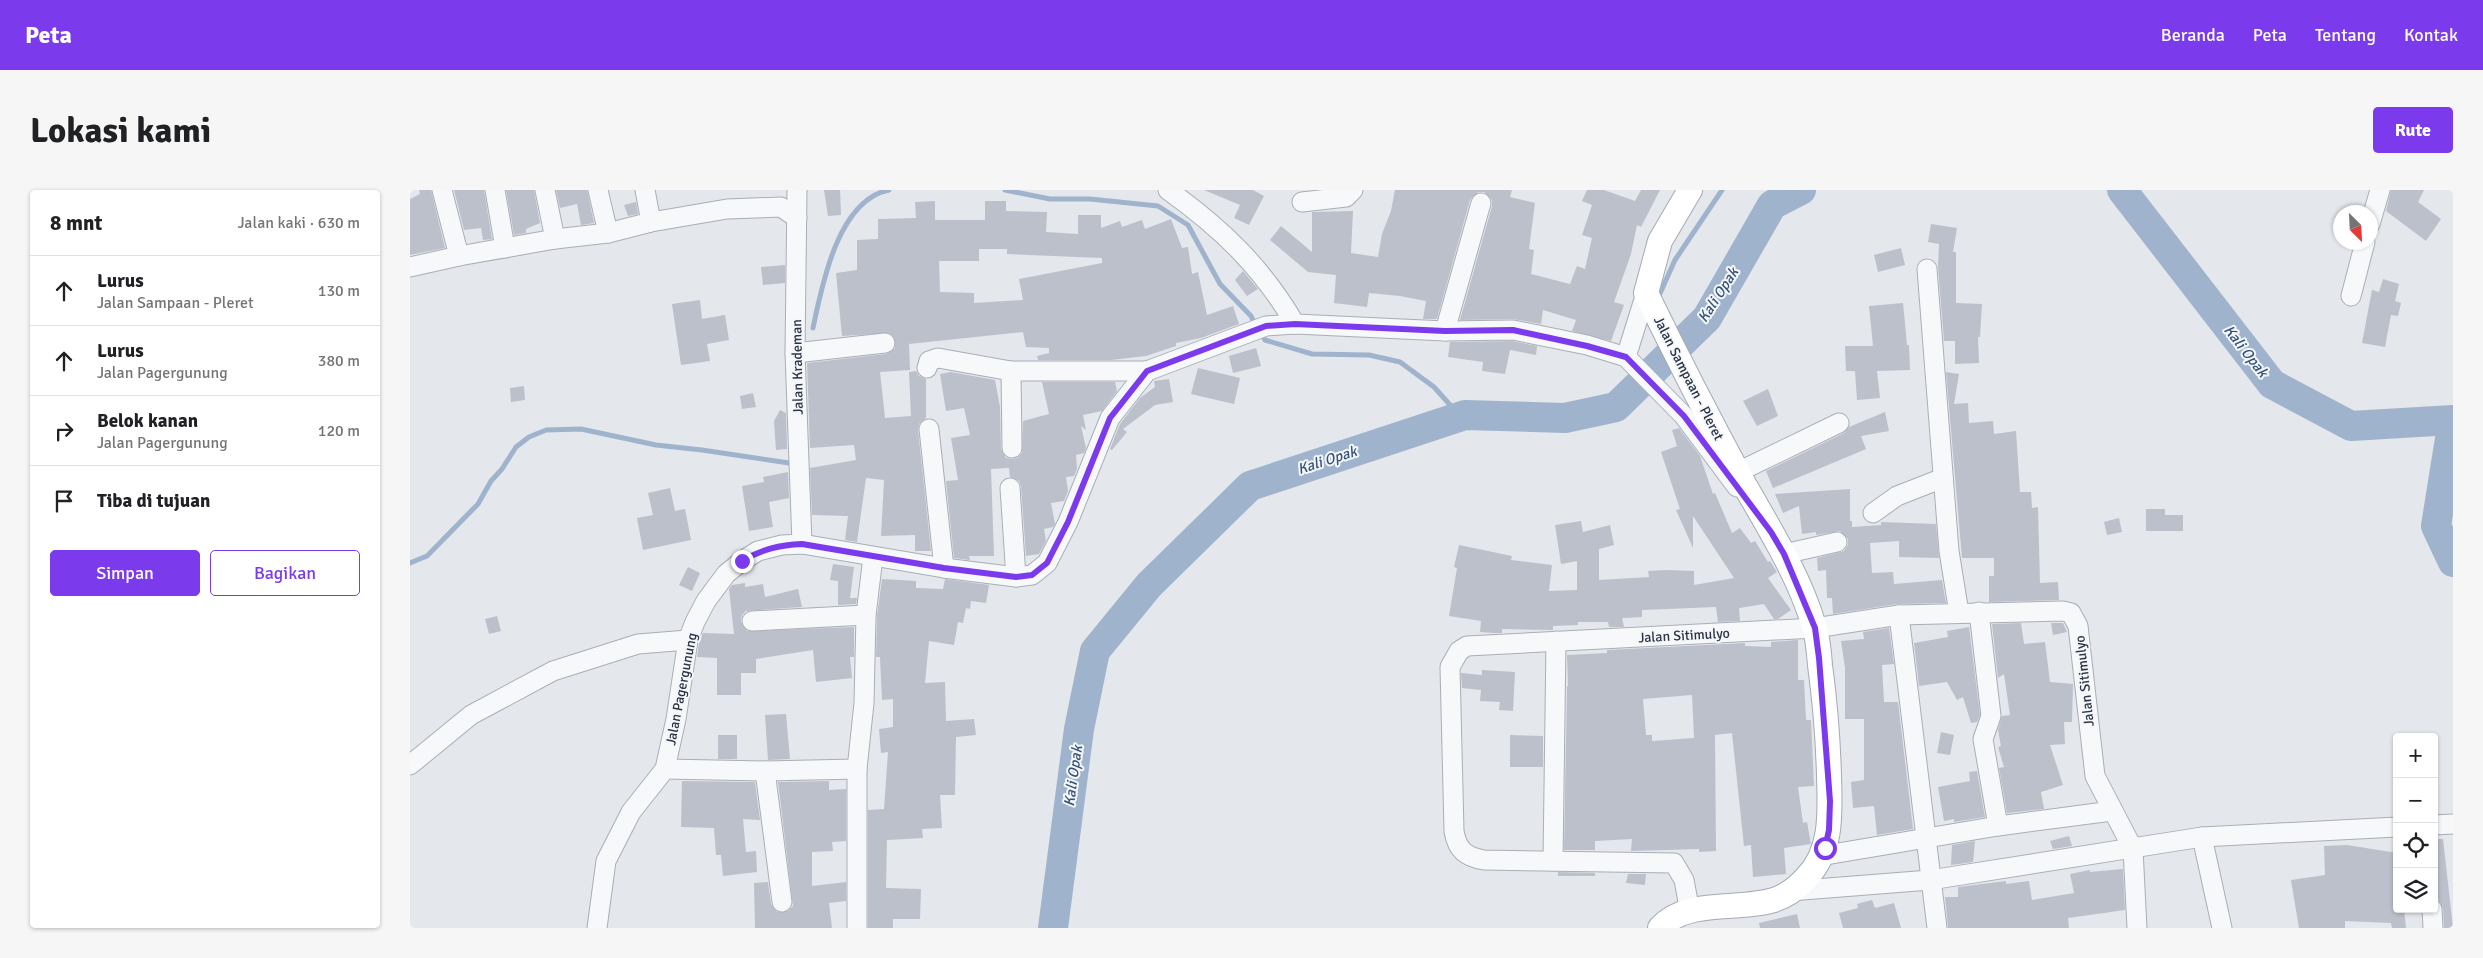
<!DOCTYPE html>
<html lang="id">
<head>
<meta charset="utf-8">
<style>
  body { margin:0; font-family:Signika,sans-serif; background:#f6f6f6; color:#202124 }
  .controls { position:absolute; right:15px; bottom:15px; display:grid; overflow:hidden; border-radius:5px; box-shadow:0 1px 4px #0004 }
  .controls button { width:45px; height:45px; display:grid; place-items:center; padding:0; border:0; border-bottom:1px solid #e0e0e0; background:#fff; color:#202124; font:25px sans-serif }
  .compass { position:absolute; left:1923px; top:15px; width:45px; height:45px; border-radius:50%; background:#fff; box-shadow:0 1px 4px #0004; rotate:156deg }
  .stop { position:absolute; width:15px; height:15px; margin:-11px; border:4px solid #7c3aed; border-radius:50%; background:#fff }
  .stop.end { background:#7c3aed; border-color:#fff; box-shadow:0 1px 5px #0008 }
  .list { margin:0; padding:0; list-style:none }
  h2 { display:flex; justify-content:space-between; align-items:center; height:65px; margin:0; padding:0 20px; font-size:21px }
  h2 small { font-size:16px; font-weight:400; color:#757577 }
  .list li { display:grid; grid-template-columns:32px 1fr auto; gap:15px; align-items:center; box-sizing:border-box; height:70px; padding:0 20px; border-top:1px solid #e0e0e0 }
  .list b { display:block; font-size:19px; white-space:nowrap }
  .list p { margin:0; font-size:16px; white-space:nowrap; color:#757577 }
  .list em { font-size:16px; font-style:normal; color:#757577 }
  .actions { display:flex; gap:10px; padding:15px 20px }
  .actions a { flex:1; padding:11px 0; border:1px solid #7c3aed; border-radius:5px; text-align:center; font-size:18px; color:#7c3aed }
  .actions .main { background:#7c3aed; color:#fff }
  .icon { flex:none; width:28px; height:28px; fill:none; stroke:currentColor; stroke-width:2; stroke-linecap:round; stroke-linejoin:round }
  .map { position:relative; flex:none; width:2043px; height:738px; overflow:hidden; border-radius:5px }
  header { display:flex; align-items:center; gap:30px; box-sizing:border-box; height:70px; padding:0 25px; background:#7c3aed; color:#fff }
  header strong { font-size:24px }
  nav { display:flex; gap:28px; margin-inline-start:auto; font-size:18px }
  .intro { display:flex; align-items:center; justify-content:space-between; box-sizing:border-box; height:120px; padding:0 30px }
  h1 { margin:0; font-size:35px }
  .button { padding:12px 22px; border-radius:5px; background:#7c3aed; color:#fff; font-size:18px; font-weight:700 }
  main { display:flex; gap:30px; padding:0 30px }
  aside { flex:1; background:#fff; border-radius:5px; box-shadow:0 1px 4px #0004 }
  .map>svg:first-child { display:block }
</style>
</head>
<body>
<header>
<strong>Peta</strong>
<nav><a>Beranda</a><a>Peta</a><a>Tentang</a><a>Kontak</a></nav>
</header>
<div class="intro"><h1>Lokasi kami</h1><a class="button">Rute</a></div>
<main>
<aside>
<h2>8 mnt<small>Jalan kaki · 630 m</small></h2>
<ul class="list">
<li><svg class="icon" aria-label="ahead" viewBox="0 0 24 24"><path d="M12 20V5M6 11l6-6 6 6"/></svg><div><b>Lurus</b><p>Jalan Sampaan - Pleret</p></div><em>130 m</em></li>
<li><svg class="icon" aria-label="ahead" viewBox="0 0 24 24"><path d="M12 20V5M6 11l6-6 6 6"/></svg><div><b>Lurus</b><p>Jalan Pagergunung</p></div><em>380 m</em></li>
<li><svg class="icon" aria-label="right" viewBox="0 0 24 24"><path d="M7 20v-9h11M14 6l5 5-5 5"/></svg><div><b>Belok kanan</b><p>Jalan Pagergunung</p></div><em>120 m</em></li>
<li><svg class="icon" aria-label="arrive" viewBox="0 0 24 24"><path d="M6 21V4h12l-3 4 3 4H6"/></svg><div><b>Tiba di tujuan</b></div></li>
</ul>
<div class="actions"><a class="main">Simpan</a><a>Bagikan</a></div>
</aside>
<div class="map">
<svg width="2043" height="738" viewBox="0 0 2043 738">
  <rect width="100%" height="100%" fill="#e4e7ec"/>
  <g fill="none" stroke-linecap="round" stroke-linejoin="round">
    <!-- stream -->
    <g stroke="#9fb4cc" stroke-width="5">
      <path d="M595 0 640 9H680L748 16 778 35 810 94 841 126 846 136"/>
      <path d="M1247 110 1265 70 1312 0"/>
      <path d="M403 138C412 95 428 10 479 0"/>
      <path d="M851 143 855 150 902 164 959 165 990 172 1024 197 1050 226"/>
      <path d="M0 373 17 366 68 314 81 291 92 279 106 257 119 247 136 240 171 239 246 255 292 260 379 273"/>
    </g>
    <!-- river -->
    <g stroke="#9fb4cc" stroke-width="30">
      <path d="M1712 0 1862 194 1941 236 2043 230"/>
      <path d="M2043 230 2026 336 2043 372"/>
      <path d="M643 738 669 539 685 461 739 395 840 296 1055 225 1155 228 1206 217 1297 128 1362 15 1391 0"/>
    </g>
  </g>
  <!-- building -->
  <g fill="#bbc0ca" fill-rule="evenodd">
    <path d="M9 0H21L35 58 0 65V9L10 4Z"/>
    <path d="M44 0H74L82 49 73 50 71 38 54 40Z"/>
    <path d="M96 0H124L130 33 116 39V43L104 45Z"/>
    <path d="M146 0H177L184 33 171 35 167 14 150 18Z"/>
    <path d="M414 0H430L431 25 418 26Z"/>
    <path d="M794 0H843L854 6 839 35 824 28 830 15Z"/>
    <path d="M985 0H1102L1100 7 1125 13 1119 59 1124 60 1121 84 1160 94 1167 76 1175 79 1182 48 1172 45 1182 15 1172 11 1177 0H1194L1225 11 1231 0H1250L1231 37 1227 35 1221 64 1204 112 1214 115 1201 151 1162 141 1166 130 1133 120 1131 134 1103 129 1050 130 1082 16V10L1074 2H1068L1060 10 1027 129H1013L1016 111 990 106 959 103 957 117 924 113 926 85 898 82 860 50 871 36 902 62V22L943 21 941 63 968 67 972 44 981 21Z"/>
    <path d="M1981 0H2014L2008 12 2031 29 2016 51 1976 21Z"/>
    <path d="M525 11V30H575V11H596V21L637 22 636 42 668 44V25H691V38L710 31 712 37 732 30 735 39 761 29 772 58 778 57 782 84 788 82 797 125 823 116 829 134 791 148 766 153V156L736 166 701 170H628L627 166 639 163V158L616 157 613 142 499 154 500 180 470 182 475 228 501 226 499 182 506 181 509 186 516 189V228L509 234 508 240 521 361H505V345L471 346 474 290 456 288 447 352 435 350 438 326 402 325 400 278 446 270 444 255 400 258 397 173 476 164 485 158 484 147 479 143 432 146 426 83 447 80V50L468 49V29L506 28 505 12ZM569 59H597V64L692 68V73L609 89 613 110 564 113V103L530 102 529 71H569Z"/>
    <path d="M226 12 228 24 218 26 214 15Z"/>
    <path d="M1521 34 1547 38 1543 62H1546V113L1572 114 1570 147H1568L1569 173 1545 174V151H1534L1528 77 1529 54 1518 52Z"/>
    <path d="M1491 58 1495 75 1468 82 1464 65Z"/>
    <path d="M375 75V93L353 95 351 77Z"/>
    <path d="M833 81 848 99 837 106 825 90Z"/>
    <path d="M1973 89 1989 94 1985 111 1991 113 1988 126 1981 125 1975 157 1952 153 1962 100 1969 102Z"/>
    <path d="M290 110 292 129 315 125 319 150 297 154 300 171 271 175 262 114Z"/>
    <path d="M1493 113 1497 155H1499L1500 180 1467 181 1470 208 1447 210 1445 181H1436L1435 156H1463L1459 116Z"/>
    <path d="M1102 151 1127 156 1126 165 1100 160 1095 184 1072 181 1073 172 1038 167 1040 152Z"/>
    <path d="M846 158 851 176 823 183 819 166Z"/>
    <path d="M788 178 830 188 824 214 781 204Z"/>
    <path d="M541 182 585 190 590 217 591 259 596 268 602 269 607 268 612 263 613 231 639 224 632 192H705L707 201 692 221 673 225 676 240 671 236 676 258 674 263 666 265 667 279 664 286 656 287 658 301 654 311 641 313 645 334 643 337 634 339 636 351 629 364 616 366 611 297 609 291 600 287 599 278 581 279 584 366H559L560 370 544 368 536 291 548 290 541 248 560 245 554 218 536 221 530 184Z"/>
    <path d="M1536 182 1549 184 1544 214 1558 213 1559 233 1583 231 1584 244 1606 241 1610 302H1621L1622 318 1628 317 1630 393 1648 392 1649 410 1579 412V386H1584V368H1552Z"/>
    <path d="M759 189 763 212 745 215 713 239 717 242 702 260 700 259 710 234 730 208 745 197 744 191Z"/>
    <path d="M114 196 115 210 101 212 100 198Z"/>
    <path d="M1358 199 1368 226 1347 236 1333 211Z"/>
    <path d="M343 203 346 217 332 219 330 206Z"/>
    <path d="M370 220 376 223 377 259 366 260 364 231Z"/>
    <path d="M1475 222 1479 241 1451 246 1456 259 1363 298 1356 281 1434 243 1439 237Z"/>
    <path d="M1269 238 1290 266 1303 304 1305 303 1322 343 1330 338 1341 353 1345 351 1358 372 1360 371 1367 382 1358 388 1381 420 1368 429H1364L1354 414 1329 418 1330 431 1308 432 1306 417 1232 420V427L1212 428 1214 437H1199L1198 432H1168V435L1143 436V440L1092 439V443H1084L1070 442 1071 431 1039 426 1047 378 1044 377 1049 355 1102 366 1101 370 1142 375 1139 401 1167 400V371L1151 374 1145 335 1171 331 1173 342 1200 335 1204 355 1189 359V390L1239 387 1238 381 1256 380 1284 381V395L1324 388 1283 326V358L1266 320 1270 319 1251 262 1267 256 1262 240Z"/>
    <path d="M378 282 379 308 359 312 363 337 339 341 332 296 354 292 353 287Z"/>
    <path d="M260 298 265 321 275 319 281 350 233 360 227 328 243 325 238 303Z"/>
    <path d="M1440 299V331H1442V337L1471 335V332L1526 334 1529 368 1489 367V351L1460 353 1462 383 1483 382 1484 394 1532 390 1536 413 1487 414 1423 424 1422 408H1417L1416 380 1408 381 1407 368 1434 361 1438 355V349L1430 341 1406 345V342L1392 344 1389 316 1373 323 1365 304Z"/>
    <path d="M1736 319H1755V325H1773V341H1736Z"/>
    <path d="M1709 328 1712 342 1697 345 1694 332Z"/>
    <path d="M423 374 444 377 440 408H447L446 414 428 415V391L420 390Z"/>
    <path d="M278 377 290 383 282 401 269 395Z"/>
    <path d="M472 389 506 391V398L533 399 535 389 579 395 576 413 561 411 560 419 556 418 553 433 548 432 544 455 519 451 515 493 535 492 536 531 564 529 566 545 546 547 545 605H530L532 638 512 639 513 648 477 650 476 698 511 699 510 729H483V738H458V620L474 619 478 562 471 563 469 539 483 537V509L472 510 470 467H466L467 426Z"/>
    <path d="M335 393V397L353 394 355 407 388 399 392 417 336 421 332 425 331 432 337 441 444 437V467H440L442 488 406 492 403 460 346 469V483H331V505H307V468L287 467 289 453 293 443 324 444 319 399 322 395Z"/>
    <path d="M87 426 91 441 79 444 75 429Z"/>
    <path d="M1611 433 1614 454 1635 452 1640 492 1663 494 1662 532H1654L1655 554 1640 555 1653 595 1631 602 1634 619 1597 623 1589 578 1594 577 1588 557 1591 556 1588 540 1592 526 1600 525 1594 484 1588 488 1582 434Z"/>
    <path d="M1641 433H1653L1657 442 1643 445Z"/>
    <path d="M1559 437 1570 525 1567 532 1561 533 1553 507 1547 510 1537 492 1509 496 1504 453 1538 447 1537 441Z"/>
    <path d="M1479 438 1484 474 1472 475 1474 512H1488L1503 639 1467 645 1464 616 1443 618 1441 592 1454 590V529H1435V478L1431 451 1454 449 1453 442Z"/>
    <path d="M1388 450V490H1394L1396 530H1401L1404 596 1388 597 1393 633 1397 632 1401 654 1374 658 1376 684 1343 687 1341 655 1334 656 1322 543 1305 545 1306 661 1289 662V659L1221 661 1222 649 1185 651V660H1154L1157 496H1158L1157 465 1197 463V460L1335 453V456L1361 457V452ZM1282 505 1284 548 1242 551V545H1236L1233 509Z"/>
    <path d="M1072 480 1105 482 1103 521 1089 520 1090 512 1070 511 1071 500 1052 498 1051 483 1072 485Z"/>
    <path d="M376 524 380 569 358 570 355 525Z"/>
    <path d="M1531 542 1544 545 1540 565 1527 563Z"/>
    <rect x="308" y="545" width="19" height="24"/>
    <path d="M1100 545 1133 546V577H1100Z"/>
    <path d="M1567 581 1575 627 1544 632V629L1534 631 1528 597 1560 591 1559 582Z"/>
    <path d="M272 591 345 592 350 630 333 629 336 662 346 661 347 682 313 686 311 665H306L304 638 271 637Z"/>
    <path d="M419 591V600L436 599V651L422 652 423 661 402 662V696L436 692V711L419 713 422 738H345L344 693 358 692 361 714 367 722 378 721 383 716 368 592Z"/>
    <path d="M1659 646 1662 656 1643 659 1640 651Z"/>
    <path d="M2024 649H2033L2043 738H2034L2033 718 2028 709 2024 685Z"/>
    <path d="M1565 651 1563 672 1541 675 1542 655Z"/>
    <path d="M1937 655 1987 663V719H1994L1996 738H1982L1981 733 1935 731V738H1889L1881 690 1915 685 1914 656Z"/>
    <path d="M1713 679 1715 720 1658 728 1659 738H1538L1535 707H1548V697L1596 691V694L1619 691 1622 710 1664 703 1660 684 1680 680V682Z"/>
    <path d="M1148 682 1185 683V686H1148Z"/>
    <path d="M1218 684H1236L1235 695 1216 693Z"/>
    <path d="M1462 710 1465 718 1484 713 1491 738H1433L1429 723 1448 718 1447 714Z"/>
    <path d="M1387 724 1390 738H1350L1349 733Z"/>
  </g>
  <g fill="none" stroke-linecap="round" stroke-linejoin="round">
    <defs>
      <g id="minor">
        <path d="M32 0 49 66"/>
        <path d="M85 0 95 58"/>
        <path d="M135 0 145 49"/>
        <path d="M188 0 198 43"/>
        <path d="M235 0 241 32"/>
        <path d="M387 0 385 163 392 354"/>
        <path d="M758 0C811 38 852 77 885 134"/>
        <path d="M892 12 936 7 943 0"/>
        <path d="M1960 34 1970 0"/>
        <path d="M0 77 49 66 145 49 198 43 241 32 317 19 371 17 387 28"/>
        <path d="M1517 79 1539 361 1549 423"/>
        <path d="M1941 106 1955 52"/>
        <path d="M1035 141 1071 13"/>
        <path d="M385 163 475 153"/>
        <path d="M1216 167 1236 103"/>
        <path d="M517 178 519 171 528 168 601 181H737"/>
        <path d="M601 181 602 258"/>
        <path d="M519 239 534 378"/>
        <path d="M1328 282 1429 233"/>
        <path d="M600 298 606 387"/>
        <path d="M1463 323 1487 306 1533 288"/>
        <path d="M1374 364 1427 352"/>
        <path d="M1569 422 1581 526 1573 549 1588 636"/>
        <path d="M1489 425 1527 738"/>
        <path d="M342 431 456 425"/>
        <path d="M0 575 61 525 143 481 228 454 278 450"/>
        <path d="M255 579 355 581 447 579"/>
        <path d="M355 581 372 712"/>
        <path d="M2024 635 2043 634"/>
        <path d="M1792 647 1987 637"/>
        <path d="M1410 666 1588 636 1702 621"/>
        <path d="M1143 671 1146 451"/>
        <path d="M1380 701 1520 690 1792 647 1812 738"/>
        <path d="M2022 719 2023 738"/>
        <path d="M1280 722 1274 690 1264 673 1074 670C1056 667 1047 660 1044 641L1040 477 1049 461 1057 456 1405 438 1489 425 1653 421 1661 423 1668 436 1685 586 1723 659 1727 738"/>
        <path d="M187 738 196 671 221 622 255 579 266 529 278 450 285 432 296 411 316 384 332 371 348 361 372 355 392 354 534 378 606 387 622 385 637 373 658 332 700 228 737 181 856 136 885 134 1035 141 1103 140 1177 155 1216 167 1274 226 1327 297"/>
        <path d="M447 738V579L454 513 456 425 463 367"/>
      </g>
      <path id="major" d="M1250 738C1277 708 1329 721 1364 710 1376 706 1388 697 1396 688 1423 661 1420 621 1419 586 1418 549 1415 512 1410 475 1409 462 1408 448 1404 436 1389 385 1360 340 1334 294 1300 231 1267 167 1236 103L1250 51 1280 0"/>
    </defs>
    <!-- minor casing -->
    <use href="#minor" stroke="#a9aeb7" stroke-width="21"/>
    <!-- major casing -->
    <use href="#major" stroke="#a3abb8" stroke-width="26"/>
    <!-- minor -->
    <use href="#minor" stroke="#f7f8fa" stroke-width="19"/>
    <!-- major -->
    <use href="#major" stroke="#fff" stroke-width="24"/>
  </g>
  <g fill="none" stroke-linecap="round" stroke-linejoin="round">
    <!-- route -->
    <path stroke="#7c3aed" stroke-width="6" d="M332 371C352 359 370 355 392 354L534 378 606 387 622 385 637 373 658 332 700 228 737 181 856 136 885 134 1035 141 1103 140 1177 156 1216 167 1274 226 1361 342 1374 364 1405 438 1409 468 1420 611 1419 640 1415 658"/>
  </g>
  <g text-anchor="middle" stroke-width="4" stroke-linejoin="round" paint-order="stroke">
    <!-- street labels -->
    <g font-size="14" fill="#2b3445" stroke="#f4f6f9">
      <text transform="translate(387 177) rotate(-91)" y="5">Jalan Krademan</text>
      <text transform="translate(1279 188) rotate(63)" y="5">Jalan Sampaan - Pleret</text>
      <text transform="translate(1274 445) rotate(-3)" y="5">Jalan Sitimulyo</text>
      <text transform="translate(1674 491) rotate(-96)" y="5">Jalan Sitimulyo</text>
      <text transform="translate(271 499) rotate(-79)" y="5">Jalan Pagergunung</text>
    </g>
    <!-- water labels -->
    <g font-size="15" font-style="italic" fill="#34527a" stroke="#f4f6f9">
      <text transform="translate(1308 105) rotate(-57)" y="5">Kali Opak</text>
      <text transform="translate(1836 161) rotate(52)" y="5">Kali Opak</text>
      <text transform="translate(917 270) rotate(-18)" y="5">Kali Opak</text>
      <text transform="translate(663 586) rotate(-82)" y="5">Kali Opak</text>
    </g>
  </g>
</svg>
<div class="controls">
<button>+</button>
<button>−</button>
<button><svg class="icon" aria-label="locate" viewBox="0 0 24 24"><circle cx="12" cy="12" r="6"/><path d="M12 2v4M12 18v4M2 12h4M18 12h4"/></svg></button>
<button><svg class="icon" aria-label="layers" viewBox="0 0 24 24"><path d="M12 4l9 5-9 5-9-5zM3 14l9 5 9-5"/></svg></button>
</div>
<svg class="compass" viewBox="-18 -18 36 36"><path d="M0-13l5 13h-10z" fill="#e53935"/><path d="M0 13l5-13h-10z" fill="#757577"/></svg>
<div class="stop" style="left:1415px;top:658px"></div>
<div class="stop end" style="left:332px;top:371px"></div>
</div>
</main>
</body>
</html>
